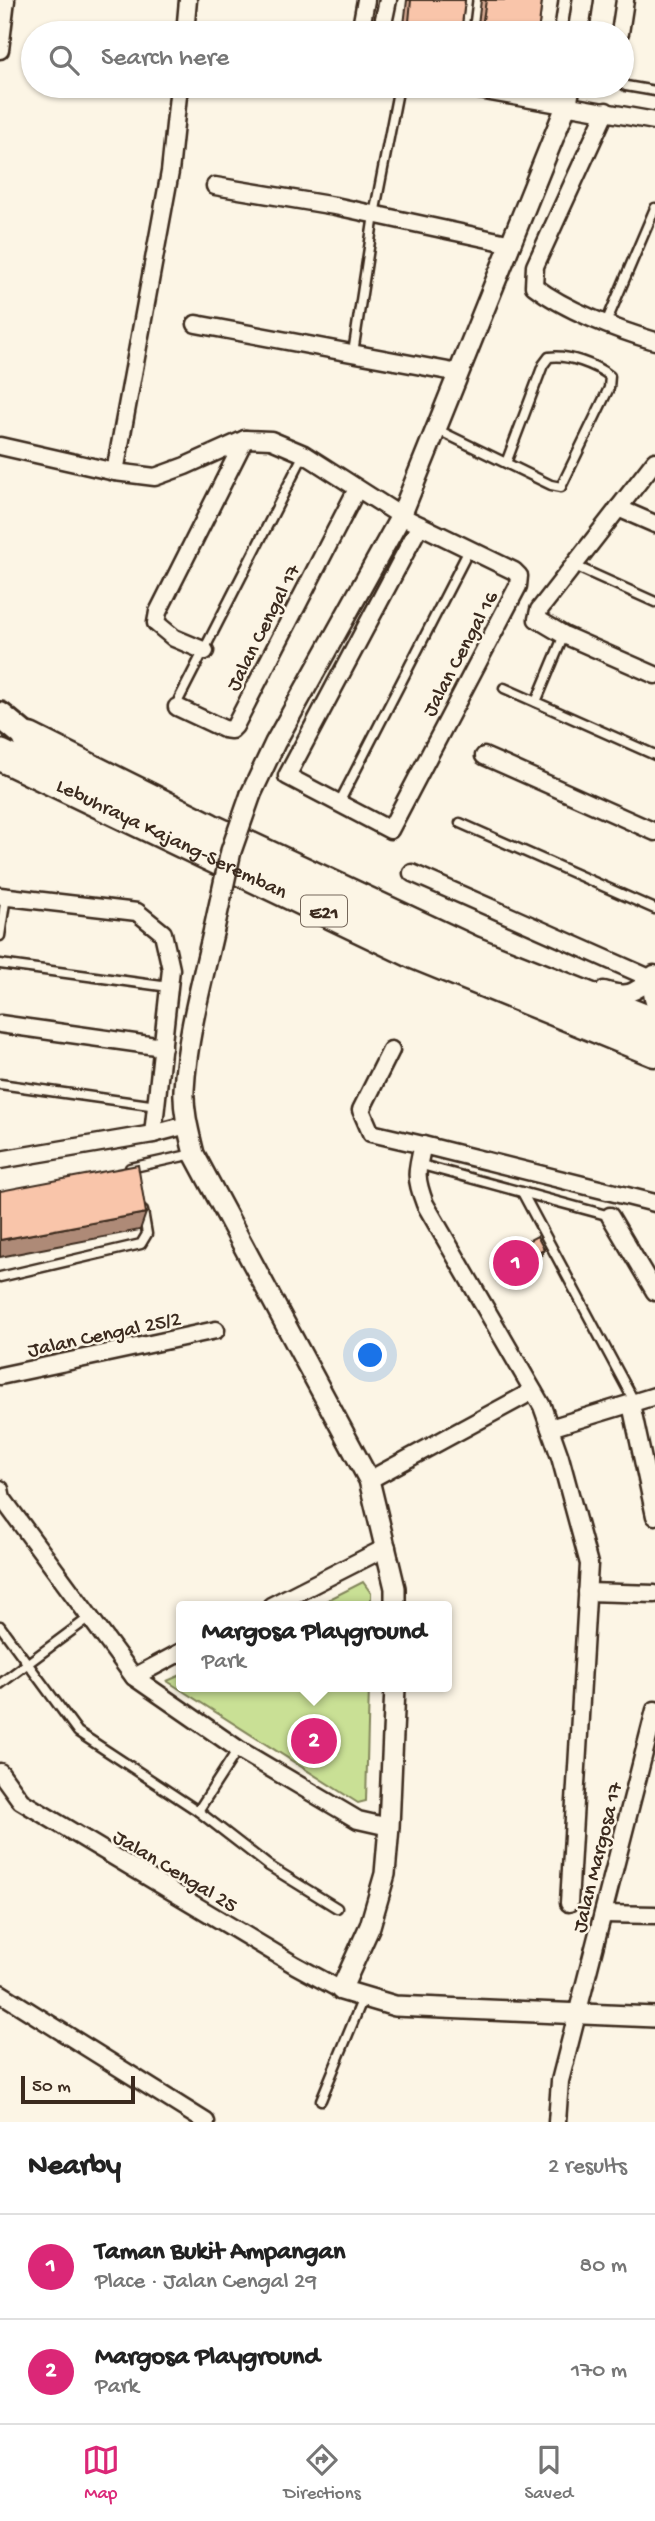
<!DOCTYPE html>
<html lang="en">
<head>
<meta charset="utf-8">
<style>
  body { margin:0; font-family:"Gochi Hand",sans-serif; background:#f2f2f2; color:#222 }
  .scale { position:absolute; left:21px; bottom:18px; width:114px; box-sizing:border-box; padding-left:7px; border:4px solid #3b2a1e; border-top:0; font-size:19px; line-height:24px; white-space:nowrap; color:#3b2a1e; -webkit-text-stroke:5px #fcf5e5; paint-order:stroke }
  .you { position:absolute; left:371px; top:1356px; width:24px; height:24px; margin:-18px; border:5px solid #fff; border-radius:50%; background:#1a73e8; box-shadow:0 0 0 10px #1a73e833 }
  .badge { display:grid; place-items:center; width:46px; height:46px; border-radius:50%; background:#db2777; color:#fff; font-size:23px; font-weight:700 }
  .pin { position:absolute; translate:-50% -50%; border:4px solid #fff; box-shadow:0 2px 7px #0006 }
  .popup { position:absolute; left:176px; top:1601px; width:276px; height:91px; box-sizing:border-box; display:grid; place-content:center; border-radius:7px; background:#fff; filter:drop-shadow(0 2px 5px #0005); font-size:23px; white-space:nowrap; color:#767676 }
  .popup b { font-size:26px; color:#222 }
  .popup::after { content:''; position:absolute; left:50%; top:100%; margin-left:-14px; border:14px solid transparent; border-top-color:#fff }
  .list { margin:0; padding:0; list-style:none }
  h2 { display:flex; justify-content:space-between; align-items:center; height:91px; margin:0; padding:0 28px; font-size:30px }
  h2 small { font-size:23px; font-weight:400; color:#767676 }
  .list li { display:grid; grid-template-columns:46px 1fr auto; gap:21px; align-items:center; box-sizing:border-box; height:105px; padding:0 28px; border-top:2px solid #e0e0e0 }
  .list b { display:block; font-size:26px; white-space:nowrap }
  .list p { margin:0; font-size:23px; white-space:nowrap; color:#767676 }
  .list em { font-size:23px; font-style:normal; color:#767676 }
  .icon { flex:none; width:38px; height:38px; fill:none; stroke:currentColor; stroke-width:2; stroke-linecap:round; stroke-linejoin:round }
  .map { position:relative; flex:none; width:655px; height:2122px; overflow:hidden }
  .search { position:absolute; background:#fff; box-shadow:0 2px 5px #0004; left:21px; right:21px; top:21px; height:77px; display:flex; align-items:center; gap:18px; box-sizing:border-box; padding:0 24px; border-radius:38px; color:#767676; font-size:26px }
  .sheet { height:301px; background:#fff }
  nav { display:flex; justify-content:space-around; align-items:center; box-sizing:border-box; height:98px; border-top:2px solid #e0e0e0; background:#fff; font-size:19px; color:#767676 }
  nav a { display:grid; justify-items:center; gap:4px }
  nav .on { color:#db2777 }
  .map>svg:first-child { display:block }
</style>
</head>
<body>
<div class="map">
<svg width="655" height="2122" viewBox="0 0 655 2122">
  <rect width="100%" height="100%" fill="#fcf5e5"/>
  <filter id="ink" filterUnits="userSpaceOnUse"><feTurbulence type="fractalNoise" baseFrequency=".0143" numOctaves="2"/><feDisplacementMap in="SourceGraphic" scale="14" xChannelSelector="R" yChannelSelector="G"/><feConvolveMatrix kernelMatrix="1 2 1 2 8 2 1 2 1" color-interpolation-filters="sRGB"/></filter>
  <g filter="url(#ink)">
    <!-- green -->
    <g fill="#c9e095" stroke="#82855a" stroke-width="2">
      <path d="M363 1582 371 1593V1606H316Z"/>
      <path d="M181 1675V1687H369L366 1801 358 1803 167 1681Z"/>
    </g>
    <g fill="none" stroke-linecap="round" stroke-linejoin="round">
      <defs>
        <g id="service">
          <path d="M463 33 467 0"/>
          <path d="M622 83 626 86 655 91"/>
          <path d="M606 323 655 208"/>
          <path d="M353 353 374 215 399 86"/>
          <path d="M438 430 551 485 561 487 609 388 610 376C596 365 568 354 549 357L543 365 506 463"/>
          <path d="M575 566 655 602"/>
          <path d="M504 688 655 755"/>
          <path d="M536 702 564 635"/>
          <path d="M177 707 179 699 304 454"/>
          <path d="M339 803 469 550"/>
          <path d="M460 823 655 909"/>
          <path d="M0 936 6 896"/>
          <path d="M0 964 169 987"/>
          <path d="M0 1084 157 1106"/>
          <path d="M418 1164 610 1216"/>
          <path d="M130 1168 193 1154"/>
          <path d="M522 1192 635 1403"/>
          <path d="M0 1277 141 1244 147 1234 143 1211"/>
          <path d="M0 1626 78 1732 198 1811 238 1749"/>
          <path d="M0 1684 90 1617"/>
          <path d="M198 1811 269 1866 337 1908"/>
          <path d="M321 2100 363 1998"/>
        </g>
        <g id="minor">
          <path d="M185 33 188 0"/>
          <path d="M360 33 366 0"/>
          <path d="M381 33 388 0"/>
          <path d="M544 33 549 0"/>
          <path d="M620 33 625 0"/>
          <path d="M0 50 6 0"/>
          <path d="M457 86 655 121"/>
          <path d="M606 111 535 266 534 286C565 310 617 330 655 341"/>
          <path d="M215 186 335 206 512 244"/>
          <path d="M196 324 459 373"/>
          <path d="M0 446 115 472 155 477 185 466 245 439 271 440 304 454 401 516 514 571 519 576 518 586 390 830 287 776 420 525"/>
          <path d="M655 461 539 610 537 619 564 635 655 675"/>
          <path d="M115 472 170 172 179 86"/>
          <path d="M618 508 655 524"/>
          <path d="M205 651 174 638 156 623 158 612 245 439"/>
          <path d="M177 707 224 729 231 730 235 726 357 489"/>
          <path d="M484 756 655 832"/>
          <path d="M412 873 652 979"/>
          <path d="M0 896 137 912 163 933 171 969 153 1134"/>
          <path d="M654 974C651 982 651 997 655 1004"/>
          <path d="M604 990C628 997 632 994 652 979"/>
          <path d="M0 1024 163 1047"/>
          <path d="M391 1050 361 1110 371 1133 423 1145"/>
          <path d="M0 1160 153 1134 187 1125"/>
          <path d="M610 1216 655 1292"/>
          <path d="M0 1376 216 1330"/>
          <path d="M631 1404 655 1516"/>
          <path d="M550 1428 655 1396"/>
          <path d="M369 1480 533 1391"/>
          <path d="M0 1489 2 1498 134 1677 238 1749 358 1820 389 1827"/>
          <path d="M587 1592 655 1594"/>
          <path d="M271 1606 387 1547"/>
          <path d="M134 1677 181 1652"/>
          <path d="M0 1772 21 1801 295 1965 341 1990"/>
          <path d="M569 1903 589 1564 560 1457 542 1406 425 1204C415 1178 416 1172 423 1145L655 1203"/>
          <path d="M603 1914 655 1915"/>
          <path d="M0 1993 206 2122"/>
          <path d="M557 2122 560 2081 655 1710"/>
        </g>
        <g id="tertiary">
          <path d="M578 33 583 0"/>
          <path d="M251 794 275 743 401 516 567 104 570 86"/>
          <path d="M214 929C202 982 187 1035 184 1090 183 1111 189 1133 194 1154L369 1480 395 1588V1606"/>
          <path d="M395 1687 389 1827 385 1874 370 1926 341 1990 395 2006 655 2017"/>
        </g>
        <path id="primary" d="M0 715 29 739"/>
        <g id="motorway">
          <path d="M29 739 210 829 473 952 655 1024"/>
          <path id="s1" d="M0 755 414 953 655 1051"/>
        </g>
      </defs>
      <!-- service casing -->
      <use href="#service" stroke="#3b2a1e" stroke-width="13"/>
      <!-- minor casing -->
      <use href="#minor" stroke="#3b2a1e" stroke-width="21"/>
      <!-- tertiary casing -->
      <use href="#tertiary" stroke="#3b2a1e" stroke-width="24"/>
      <!-- primary casing -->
      <use href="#primary" stroke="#3b2a1e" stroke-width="30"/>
      <!-- motorway casing -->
      <use href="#motorway" stroke="#3b2a1e" stroke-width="35"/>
      <!-- service -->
      <use href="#service" stroke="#fcf5e5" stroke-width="8"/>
      <!-- minor -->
      <use href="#minor" stroke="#fcf5e5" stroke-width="16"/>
      <!-- tertiary -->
      <use href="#tertiary" stroke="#fcf5e5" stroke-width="19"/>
      <!-- primary -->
      <use href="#primary" stroke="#fcf5e5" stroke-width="24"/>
      <!-- motorway -->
      <use href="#motorway" stroke="#fcf5e5" stroke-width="30"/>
      <defs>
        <path id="tertiary-bridge" d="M214 929 231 851 251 794"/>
      </defs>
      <!-- tertiary-bridge casing -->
      <use href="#tertiary-bridge" stroke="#3b2a1e" stroke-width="24" stroke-linecap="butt"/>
      <!-- tertiary-bridge -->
      <use href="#tertiary-bridge" stroke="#fcf5e5" stroke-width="19"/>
    </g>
    <!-- wall -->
    <g fill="#d6a992" stroke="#3b2a1e" stroke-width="2">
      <path d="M407 0H465L461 33H403Z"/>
      <path d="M481 0H542L538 33H477Z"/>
      <path d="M544 1249 540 1258 498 1280 492 1268 496 1258Z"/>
    </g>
    <!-- shaded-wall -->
    <g fill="#ae8a77" stroke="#3b2a1e" stroke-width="2">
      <path d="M146 1213 140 1230 0 1257V1240Z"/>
      <path d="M544 1249 540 1258 498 1280 502 1271Z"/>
    </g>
    <!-- building -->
    <g fill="#f9c5aa" stroke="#3b2a1e" stroke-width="2">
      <path d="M411 0H465L461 33H408Z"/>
      <path d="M486 0H542L538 33H481Z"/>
      <path d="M138 1165 146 1213 0 1240V1191Z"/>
      <path d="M537 1236 544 1249 502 1271 496 1258Z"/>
    </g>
  </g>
  <g text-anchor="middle" stroke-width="5" stroke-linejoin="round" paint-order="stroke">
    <!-- shield labels -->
    <rect fill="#fcf5e5" stroke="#75675a" stroke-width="2" x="301" y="895.5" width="46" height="31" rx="5"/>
    <g font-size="19" font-weight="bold" fill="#3b2a1e">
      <text x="324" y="918">E21</text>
    </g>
    <!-- street labels -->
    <g font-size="21" fill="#3b2a1e" stroke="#fcf5e5">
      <text transform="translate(262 627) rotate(-63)" y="7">Jalan Cengal 17</text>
      <text transform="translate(459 653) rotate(-62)" y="7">Jalan Cengal 16</text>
      <text dy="7" stroke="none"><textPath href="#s1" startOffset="191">Lebuhraya Kajang-Seremban</textPath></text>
      <text transform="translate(104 1333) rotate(-12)" y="7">Jalan Cengal 25/2</text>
      <text transform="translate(596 1857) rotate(-76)" y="7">Jalan Margosa 17</text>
      <text transform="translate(176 1870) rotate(31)" y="7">Jalan Cengal 25</text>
    </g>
  </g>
</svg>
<div class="scale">50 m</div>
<div class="you"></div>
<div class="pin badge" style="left:516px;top:1263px">1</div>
<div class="pin badge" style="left:314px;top:1741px">2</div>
<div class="popup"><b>Margosa Playground</b>Park</div>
<div class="search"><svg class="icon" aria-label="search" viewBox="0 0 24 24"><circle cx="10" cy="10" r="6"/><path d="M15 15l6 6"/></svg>Search here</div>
</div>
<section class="sheet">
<h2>Nearby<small>2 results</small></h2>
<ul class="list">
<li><span class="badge">1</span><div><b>Taman Bukit Ampangan</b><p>Place · Jalan Cengal 29</p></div><em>80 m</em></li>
<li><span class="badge">2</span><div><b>Margosa Playground</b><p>Park</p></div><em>170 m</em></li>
</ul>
</section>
<nav>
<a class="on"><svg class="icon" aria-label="map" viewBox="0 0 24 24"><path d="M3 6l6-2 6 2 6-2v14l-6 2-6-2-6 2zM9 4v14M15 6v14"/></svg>Map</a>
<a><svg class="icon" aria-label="directions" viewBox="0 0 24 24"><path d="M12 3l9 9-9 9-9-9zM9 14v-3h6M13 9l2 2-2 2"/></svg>Directions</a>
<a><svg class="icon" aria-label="saved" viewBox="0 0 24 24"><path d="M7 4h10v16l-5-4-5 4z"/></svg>Saved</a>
</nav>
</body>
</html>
